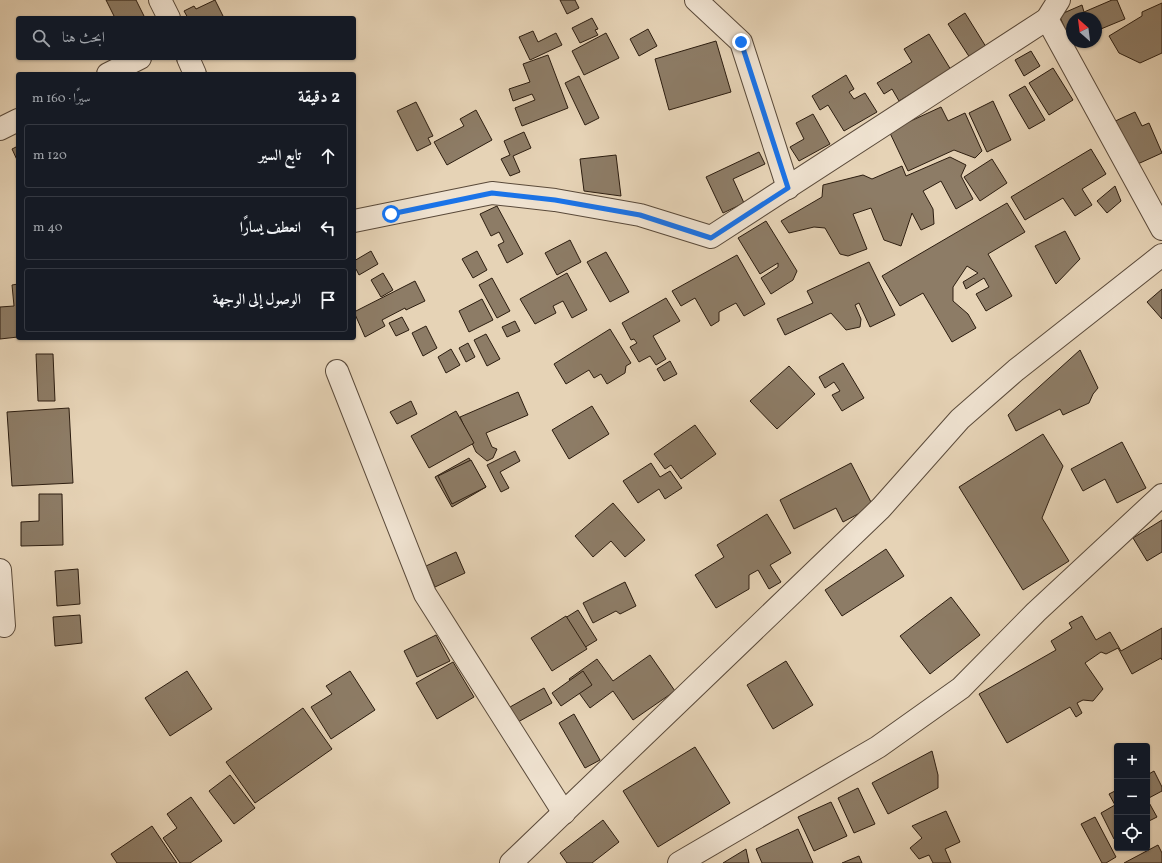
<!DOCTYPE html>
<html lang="ar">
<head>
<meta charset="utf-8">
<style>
  body { margin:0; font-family:Vollkorn,Amiri,serif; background:#20242c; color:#f1f3f6; direction:rtl }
  .controls { position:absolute; right:12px; bottom:12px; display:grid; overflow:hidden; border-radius:4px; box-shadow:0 1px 3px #0004 }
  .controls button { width:36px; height:36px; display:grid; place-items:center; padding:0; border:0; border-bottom:1px solid #363941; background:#171b24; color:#f1f3f6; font:20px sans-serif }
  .compass { position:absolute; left:1066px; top:12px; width:36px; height:36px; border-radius:50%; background:#171b24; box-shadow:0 1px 3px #0004; rotate:332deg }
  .stop { position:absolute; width:12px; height:12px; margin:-9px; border:3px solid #1a73e8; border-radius:50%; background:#fff }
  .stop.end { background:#1a73e8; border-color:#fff; box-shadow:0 1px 4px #0008 }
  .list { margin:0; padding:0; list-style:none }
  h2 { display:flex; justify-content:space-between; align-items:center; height:52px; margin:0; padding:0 16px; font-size:17px }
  h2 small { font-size:13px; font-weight:400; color:#9ea1a6 }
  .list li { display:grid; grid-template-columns:26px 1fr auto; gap:12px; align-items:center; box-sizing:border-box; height:64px; margin:0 8px 8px; padding:0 8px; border:1px solid #363941; border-radius:4px }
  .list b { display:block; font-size:15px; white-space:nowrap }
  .list em { font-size:13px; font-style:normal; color:#9ea1a6 }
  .icon { flex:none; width:22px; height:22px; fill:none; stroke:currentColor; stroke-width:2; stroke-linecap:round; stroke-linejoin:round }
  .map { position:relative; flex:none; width:1162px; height:863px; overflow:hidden; direction:ltr }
  .search { position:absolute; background:#171b24; box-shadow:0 1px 3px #0004; left:16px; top:16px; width:340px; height:44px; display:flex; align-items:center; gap:10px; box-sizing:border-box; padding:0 14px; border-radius:4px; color:#9ea1a6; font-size:15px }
  .panel { position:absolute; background:#171b24; box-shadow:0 1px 3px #0004; left:16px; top:72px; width:340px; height:268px; border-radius:4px; direction:rtl }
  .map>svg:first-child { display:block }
</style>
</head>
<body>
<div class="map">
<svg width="1162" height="863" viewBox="0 0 1162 863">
  <rect width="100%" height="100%" fill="#e6d3b6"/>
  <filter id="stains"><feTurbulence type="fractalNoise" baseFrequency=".005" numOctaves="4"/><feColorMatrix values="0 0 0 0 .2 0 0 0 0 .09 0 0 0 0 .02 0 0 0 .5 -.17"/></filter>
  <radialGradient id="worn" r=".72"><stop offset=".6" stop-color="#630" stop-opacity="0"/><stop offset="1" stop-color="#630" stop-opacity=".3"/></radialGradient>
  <!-- building -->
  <g fill="#8d7c66" stroke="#2c1d10">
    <path d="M106 0H136L145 18H115Z"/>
    <path d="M215 0 224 18H188L184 11 194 6 196 9Z"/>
    <path d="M560 0H575L579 8 567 14Z"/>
    <path d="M1112 0H1117L1125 19 1096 31V18H1072V41L1071 42 1059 15 1082 5 1084 12Z"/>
    <path d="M1162 3V53L1140 63 1119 53 1109 36 1142 16V12Z"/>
    <path d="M965 13 988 50 972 61 948 24Z"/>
    <path d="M592 18 598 29 595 30 598 35 580 43 572 28Z"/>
    <path d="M648 29 657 46 639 56 630 39Z"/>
    <path d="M533 31 538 42 556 33 562 45 530 60 519 37Z"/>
    <path d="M606 33 619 58 584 75 572 51Z"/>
    <path d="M929 34 951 70 899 101 892 89 884 94 877 83 912 62 904 49Z"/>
    <path d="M716 41 731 92 669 110 655 59Z"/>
    <path d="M1031 51 1040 66 1024 76 1015 60Z"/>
    <path d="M548 55 568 108 522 126 515 108 535 100 532 94 513 101 509 89 530 82 523 64Z"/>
    <path d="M1053 68 1073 100 1049 115 1029 83Z"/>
    <path d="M846 75 854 89 849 92 854 99 865 93 877 112 844 131 828 105 820 110 812 96Z"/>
    <path d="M579 76 599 118 585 125 565 83Z"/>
    <path d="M1025 86 1045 120 1029 129 1009 95Z"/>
    <path d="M993 101 1011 140 987 152 969 113Z"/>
    <path d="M416 102 433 136 428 138 431 144 417 151 397 111Z"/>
    <path d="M941 107 948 121 965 113 982 151 975 158 954 150 908 171 889 131Z"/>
    <path d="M476 110 492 140 447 165 434 142 464 126 460 119Z"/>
    <path d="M1135 112 1142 126 1149 123 1162 153 1131 167 1111 123Z"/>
    <path d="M813 114 830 144 799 161 790 147 804 139 796 123Z"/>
    <path d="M524 132 531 148 513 156 520 172 510 176 501 159 510 155 504 141Z"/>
    <path d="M18 146V162L12 149Z"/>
    <path d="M1091 149 1106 174 1082 189 1092 205 1075 216 1063 198 1025 220 1011 197Z"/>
    <path d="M759 152 765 164 733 179 744 203 723 213 706 177Z"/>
    <path d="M616 155 621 196 584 191 580 159Z"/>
    <path d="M950 157 966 165 961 176 973 199 956 209 941 181 923 191 933 209 934 224 921 230 912 213 901 246 884 240 871 208 853 214 867 249 848 256 840 254 825 228 814 227 789 233 781 221 822 197 823 185 863 175 872 179 902 166 906 176Z"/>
    <path d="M992 159 1007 183 980 201 964 177Z"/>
    <path d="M1115 186 1121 201 1107 213 1097 201Z"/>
    <path d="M1007 203 1025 232 988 254 1012 296 986 311 976 294 989 287 984 278 966 289 963 282 978 273 967 266 953 287V301L968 314 976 328 952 342 923 293 900 306 882 276Z"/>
    <path d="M497 206 523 254 507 263 498 245 504 242 499 232 491 236 480 214Z"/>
    <path d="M766 221 797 271 793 280 771 294 761 278 778 267V263L760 274 738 238Z"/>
    <path d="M1065 231 1080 259 1056 284 1035 246Z"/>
    <path d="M570 240 581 262 557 275 545 253Z"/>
    <path d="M371 251 378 264 359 275 356 269 354 270V261Z"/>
    <path d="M477 251 487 270 473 278 462 259Z"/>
    <path d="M606 252 629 292 610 302 587 262Z"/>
    <path d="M737 255 765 304 744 316 736 303 719 312V321L711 326 695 298 681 306 672 291Z"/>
    <path d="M869 262 895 315 870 327 859 303 855 305 861 319 860 327 846 330 831 313 785 335 777 319 813 303 807 291Z"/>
    <path d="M383 273 393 290 381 297 371 280Z"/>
    <path d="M567 273 587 310 572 318 563 301 553 306 556 313 535 324 520 299Z"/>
    <path d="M492 278 510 311 497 318 479 285Z"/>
    <path d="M415 281 425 301 406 310 405 308 382 320 385 326 365 337 354 312Z"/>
    <path d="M18 284V337L0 339V307L14 306 12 285Z"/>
    <path d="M1162 289V319L1147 302Z"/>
    <path d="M666 298 680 321 653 336 666 359 656 365 650 356 639 362 630 347 637 343 634 339 631 340 622 323Z"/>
    <path d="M482 299 493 320 469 332 459 311Z"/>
    <path d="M402 317 409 330 396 336 389 323Z"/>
    <path d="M515 321 520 331 507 337 502 327Z"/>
    <path d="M426 326 437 348 423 356 412 333Z"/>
    <path d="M610 329 631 363 626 366 625 373 607 384 601 374 594 378 589 370 566 384 554 364Z"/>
    <path d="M486 334 500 359 487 366 474 340Z"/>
    <path d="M468 343 475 357 466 362 459 348Z"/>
    <path d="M451 349 460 365 446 373 438 357Z"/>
    <path d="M1080 350 1098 388 1093 394 1089 403 1063 415 1060 409 1016 431 1008 415Z"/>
    <path d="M36 354H53L55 401H38Z"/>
    <path d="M670 361 677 374 664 381 657 369Z"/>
    <path d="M843 363 864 398 842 411 832 395 840 391 834 382 825 388 819 377Z"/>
    <path d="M789 366 815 394 777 429 750 401Z"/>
    <path d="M518 392 528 415 486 433 492 447 497 449 493 458 487 461 476 452 460 417Z"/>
    <path d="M411 401 417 414 397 424 390 412Z"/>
    <path d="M592 406 609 434 569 459 552 430Z"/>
    <path d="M69 408 73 483 12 486 7 412Z"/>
    <path d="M456 411 474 443 429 468 411 436Z"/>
    <path d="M695 425 716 454 681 479 671 465 665 469 654 454Z"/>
    <path d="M1043 434 1063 466 1042 518 1069 561 1023 590 959 487Z"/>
    <path d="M1122 442 1146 488 1117 503 1105 479 1083 491 1071 469Z"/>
    <path d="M515 451 520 461 500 472 509 488 501 492 487 465Z"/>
    <path d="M469 458 486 487 452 507 435 477Z"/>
    <path d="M471 460 486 487 452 504 438 476Z"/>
    <path d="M651 463 660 477 670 471 682 488 665 499 659 489 638 503 623 481Z"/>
    <path d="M851 463 873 506 843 522 836 508 794 529 780 500Z"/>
    <path d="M39 494H62L63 545 21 546V522L39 521Z"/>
    <path d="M613 503 645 540 625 557 611 541 593 557 575 536Z"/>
    <path d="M767 514 791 553 770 565 781 582 769 589 758 570 749 575V589L716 608 695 575 724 557 717 545Z"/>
    <path d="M1162 520V552L1147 561 1133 538Z"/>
    <path d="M886 549 904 576 842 616 825 590Z"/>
    <path d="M456 552 465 573 435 587 426 566Z"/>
    <path d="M78 569 80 604 57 606 55 571Z"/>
    <path d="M625 582 636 606 620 614 616 611 593 623 583 603Z"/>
    <path d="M951 597 980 635 930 674 900 636Z"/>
    <path d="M578 610 597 640 564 660 546 630Z"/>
    <path d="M80 615 82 643 55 646 53 617Z"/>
    <path d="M566 616 587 649 552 671 531 638Z"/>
    <path d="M1082 616 1096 640 1110 632 1121 651 1162 628V660L1161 658 1132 674 1118 648 1106 654 1101 652 1085 663 1103 689 1093 701 1083 700 1077 703 1082 713 1076 717 1070 707 1007 743 979 694 1056 650 1051 641 1072 628 1069 623Z"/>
    <path d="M436 635 450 661 417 677 404 651Z"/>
    <path d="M650 655 675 691 633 720 613 691 590 708 569 679 597 659 613 681Z"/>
    <path d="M786 661 813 705 773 729 747 685Z"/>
    <path d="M453 662 474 697 437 719 416 683Z"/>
    <path d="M187 671 212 709 170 736 145 698Z"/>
    <path d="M350 671 375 710 331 739 311 707 332 694 326 686Z"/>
    <path d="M583 671 592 685 561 706 552 693Z"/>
    <path d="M544 688 552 703 518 722 510 707Z"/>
    <path d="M303 708 332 749 255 803 226 762Z"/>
    <path d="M574 714 600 760 585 768 559 723Z"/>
    <path d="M695 747 730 803 658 847 623 791Z"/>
    <path d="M932 751 938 775V788L888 814 872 783Z"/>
    <path d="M1154 771 1162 787V791L1147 799 1157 817 1147 822V775Z"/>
    <path d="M230 775 255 808 234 824 209 791Z"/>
    <path d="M858 788 875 824 854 833 838 798Z"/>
    <path d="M1117 790V837L1114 839 1101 813 1115 805 1109 794Z"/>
    <path d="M191 797 222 841 190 863H180L163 838 177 828 167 814Z"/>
    <path d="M831 802 847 836 814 851 798 817Z"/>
    <path d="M946 811 960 842 945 849 951 863H933L929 855 919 859 910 848 922 838 912 826Z"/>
    <path d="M1095 817 1116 857 1106 863H1102L1081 824Z"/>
    <path d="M603 820 619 842 592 863H567L560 853Z"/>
    <path d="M152 826 177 863H117L111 854Z"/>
    <path d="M798 829 813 863H762L756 849Z"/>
    <path d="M1158 845 1162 853V863H1124Z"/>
    <path d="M746 849 749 863H723Z"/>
    <path d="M859 856 862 863H842Z"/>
  </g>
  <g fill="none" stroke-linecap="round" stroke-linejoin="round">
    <defs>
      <g id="minor">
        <path d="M160 0 169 18"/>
        <path d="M696 0 741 42 788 188"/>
        <path d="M1047 19 1162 229"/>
        <path d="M188 58 195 74"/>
        <path d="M108 74 140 58"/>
        <path d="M0 129 18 120"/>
        <path d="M354 221 492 193 555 200 640 215 711 237 1047 19 1059 0"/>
        <path d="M337 371 425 594 564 813"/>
        <path d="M0 570 4 626"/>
        <path d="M511 863 881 508 960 419 1016 370 1162 255"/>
      </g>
      <path id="tertiary" d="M679 863 878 747 961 688 1036 612 1162 495"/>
    </defs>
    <!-- minor casing -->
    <use href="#minor" stroke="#5a4a3a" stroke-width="24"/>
    <!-- tertiary casing -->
    <use href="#tertiary" stroke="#5a4a3a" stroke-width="24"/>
    <!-- minor -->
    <use href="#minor" stroke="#efe2d0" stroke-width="22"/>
    <!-- tertiary -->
    <use href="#tertiary" stroke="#efe2d0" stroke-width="22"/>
  </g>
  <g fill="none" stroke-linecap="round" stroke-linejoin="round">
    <!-- route -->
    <path stroke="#1a73e8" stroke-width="5" d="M391 214 492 193 555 200 640 215 711 238 788 188 741 42"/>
  </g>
  <rect width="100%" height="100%" filter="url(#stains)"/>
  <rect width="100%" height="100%" fill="url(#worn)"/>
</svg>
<div class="controls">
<button>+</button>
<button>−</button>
<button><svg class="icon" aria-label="locate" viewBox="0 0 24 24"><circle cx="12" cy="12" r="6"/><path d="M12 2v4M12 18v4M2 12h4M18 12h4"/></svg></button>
</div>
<svg class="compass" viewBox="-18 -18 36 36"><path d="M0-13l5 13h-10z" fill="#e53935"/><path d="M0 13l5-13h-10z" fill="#9ea1a6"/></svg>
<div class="stop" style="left:391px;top:214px"></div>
<div class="stop end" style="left:741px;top:42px"></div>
<div class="search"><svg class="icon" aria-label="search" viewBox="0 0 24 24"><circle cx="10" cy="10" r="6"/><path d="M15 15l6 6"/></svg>ابحث هنا</div>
<section class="panel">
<h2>2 دقيقة<small>سيرًا · 160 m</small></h2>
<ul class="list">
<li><svg class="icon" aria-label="ahead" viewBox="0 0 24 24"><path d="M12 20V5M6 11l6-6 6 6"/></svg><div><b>تابع السير</b></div><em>120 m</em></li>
<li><svg class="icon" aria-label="left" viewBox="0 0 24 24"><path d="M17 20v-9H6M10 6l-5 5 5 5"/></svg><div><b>انعطف يسارًا</b></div><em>40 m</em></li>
<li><svg class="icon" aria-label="arrive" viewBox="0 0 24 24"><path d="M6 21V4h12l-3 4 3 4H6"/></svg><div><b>الوصول إلى الوجهة</b></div></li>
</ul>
</section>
</div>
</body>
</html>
